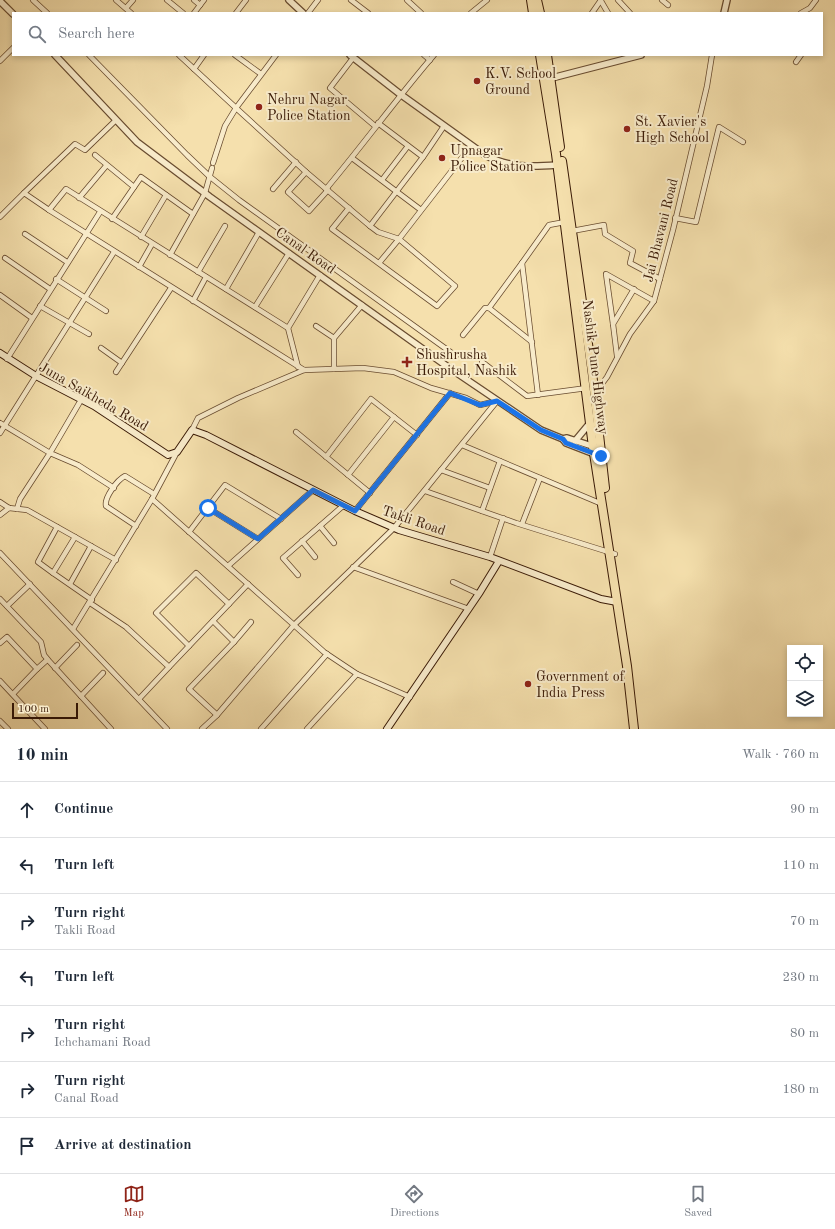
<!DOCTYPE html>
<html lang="en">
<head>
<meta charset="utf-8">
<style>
  body { margin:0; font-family:"Old Standard TT",serif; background:#f6f6f7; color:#1f2937 }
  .controls { position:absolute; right:12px; bottom:12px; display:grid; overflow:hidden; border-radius:0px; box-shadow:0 2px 6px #0003 }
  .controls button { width:36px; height:36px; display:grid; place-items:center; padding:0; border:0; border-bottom:1px solid #e0e1e3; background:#fff; color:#1f2937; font:20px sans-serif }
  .scale { position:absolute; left:12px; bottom:10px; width:66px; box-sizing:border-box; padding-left:4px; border:2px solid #3a1a06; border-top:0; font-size:11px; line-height:14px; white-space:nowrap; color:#3a1a06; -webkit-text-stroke:3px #f8ebca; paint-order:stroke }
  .stop { position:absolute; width:12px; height:12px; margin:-9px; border:3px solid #1a73e8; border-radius:50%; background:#fff }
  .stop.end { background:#1a73e8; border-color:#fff; box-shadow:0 1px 4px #0008 }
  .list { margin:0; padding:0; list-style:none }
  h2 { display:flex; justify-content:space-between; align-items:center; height:52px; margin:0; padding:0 16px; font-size:17px }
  h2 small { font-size:13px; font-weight:400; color:#747a83 }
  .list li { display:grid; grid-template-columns:26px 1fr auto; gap:12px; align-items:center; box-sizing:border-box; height:56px; padding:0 16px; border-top:1px solid #e0e1e3 }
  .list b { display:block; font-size:15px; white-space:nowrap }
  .list p { margin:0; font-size:13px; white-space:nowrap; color:#747a83 }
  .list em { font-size:13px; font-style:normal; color:#747a83 }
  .icon { flex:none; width:22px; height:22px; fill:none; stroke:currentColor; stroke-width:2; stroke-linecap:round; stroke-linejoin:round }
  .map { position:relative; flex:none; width:835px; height:729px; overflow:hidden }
  .search { position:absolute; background:#fff; box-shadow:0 2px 6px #0003; left:12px; right:12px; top:12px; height:44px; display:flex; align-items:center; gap:10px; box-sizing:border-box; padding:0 14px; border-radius:0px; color:#747a83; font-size:15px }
  .sheet { height:444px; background:#fff }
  nav { display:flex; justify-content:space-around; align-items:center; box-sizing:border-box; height:56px; border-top:1px solid #e0e1e3; background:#fff; font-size:11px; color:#747a83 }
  nav a { display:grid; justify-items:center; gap:2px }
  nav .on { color:#8f2418 }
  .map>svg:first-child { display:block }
</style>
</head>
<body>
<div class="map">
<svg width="835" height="729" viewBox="0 0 835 729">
  <rect width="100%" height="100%" fill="#f5e0ad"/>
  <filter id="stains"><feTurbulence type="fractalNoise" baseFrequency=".005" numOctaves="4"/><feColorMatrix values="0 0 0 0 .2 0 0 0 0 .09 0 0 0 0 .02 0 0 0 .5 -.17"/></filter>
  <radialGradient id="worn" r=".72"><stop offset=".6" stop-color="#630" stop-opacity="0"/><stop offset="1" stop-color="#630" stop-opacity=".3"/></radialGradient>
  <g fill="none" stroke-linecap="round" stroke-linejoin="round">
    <defs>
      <g id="minor">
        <path d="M33 0 47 13"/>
        <path d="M116 0 131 13"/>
        <path d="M167 0 183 13"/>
        <path d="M194 0 200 5"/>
        <path d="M351 0 368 13"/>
        <path d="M407 0 421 13"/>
        <path d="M618 0 630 13"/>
        <path d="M662 0 668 5"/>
        <path d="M601 1 608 13"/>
        <path d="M126 8 133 0"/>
        <path d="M194 13 204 0"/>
        <path d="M236 13 246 0"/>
        <path d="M308 13 318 0"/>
        <path d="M471 13 487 0"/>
        <path d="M592 13 601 0"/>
        <path d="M801 13 810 8 816 0"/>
        <path d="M89 55 187 155 209 176 239 200 456 356"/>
        <path d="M179 55 236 108 225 126 213 163"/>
        <path d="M235 55 261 74"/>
        <path d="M276 55 236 108 306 172 370 226 378 232 399 239 471 146"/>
        <path d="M424 55 430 60"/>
        <path d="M353 58 330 88 375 126"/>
        <path d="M0 61 13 48"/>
        <path d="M796 62 801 55"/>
        <path d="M194 69 204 55"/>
        <path d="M378 123 423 157"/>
        <path d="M95 155 134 187"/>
        <path d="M352 158 421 210"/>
        <path d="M306 172 288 192 309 211 328 190"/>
        <path d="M382 180 408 146"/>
        <path d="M273 189 296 162"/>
        <path d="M326 189C363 145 397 98 434 55"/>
        <path d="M24 193 75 144 85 150 116 120"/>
        <path d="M79 198 106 166"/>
        <path d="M349 208 332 229 437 306 455 286 399 239 379 263"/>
        <path d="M0 217 24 193 49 210"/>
        <path d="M675 218 696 222 719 127 743 142"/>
        <path d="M112 219 141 177 193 214"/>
        <path d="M370 226 423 157 444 126"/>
        <path d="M572 231 604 225 605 234 633 251 630 263 660 279"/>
        <path d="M25 234 67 262"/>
        <path d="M141 237 166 195"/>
        <path d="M170 255 205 193 212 168"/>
        <path d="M5 258 50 289"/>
        <path d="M522 263 489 308 532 342"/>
        <path d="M139 267 152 244"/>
        <path d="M198 272 225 226"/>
        <path d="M56 279 106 311"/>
        <path d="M226 289 259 232"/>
        <path d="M0 295 32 318"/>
        <path d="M193 301 206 277"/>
        <path d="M40 306 89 334"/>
        <path d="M255 307 289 253"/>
        <path d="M613 324 606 274 654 301"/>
        <path d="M316 326 334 338"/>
        <path d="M288 328 298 367"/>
        <path d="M463 335 485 308H489"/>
        <path d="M101 348 122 363"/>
        <path d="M617 356 613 324 634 289"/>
        <path d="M7 359 100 212"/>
        <path d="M482 362 527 396 587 388"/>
        <path d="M334 369V338L362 305"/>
        <path d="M304 370 49 210 66 189 288 328 320 275"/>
        <path d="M116 372 171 288"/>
        <path d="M595 393 607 377 630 334 654 301 673 230 707 86 712 55"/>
        <path d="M538 395 522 263 549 225 565 222"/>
        <path d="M81 400 50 453 78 465 114 488"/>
        <path d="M0 423 50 453 20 499 17 509"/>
        <path d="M192 430 198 418 238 398 304 370 363 368 394 372 431 388 466 398 480 405 497 401"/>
        <path d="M296 432 370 493"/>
        <path d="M0 433 114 252"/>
        <path d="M462 445 602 504"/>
        <path d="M177 452 152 499 294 625 217 715 202 729"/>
        <path d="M326 457 371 399 417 435"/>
        <path d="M441 470 490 488"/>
        <path d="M348 475 394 417"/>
        <path d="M425 491 516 523 615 554"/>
        <path d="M0 502 9 508 27 510 116 560"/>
        <path d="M208 508 258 539"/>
        <path d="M355 511 450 393"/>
        <path d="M482 511 500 461"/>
        <path d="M0 515 9 508"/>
        <path d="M522 524 540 478"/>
        <path d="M136 526 106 506C104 498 117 480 125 476L154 494"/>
        <path d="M320 526 334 543"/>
        <path d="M189 532 225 485 281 519"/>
        <path d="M75 537 53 573 92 600"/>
        <path d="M302 541 315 557"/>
        <path d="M0 553 167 729"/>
        <path d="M490 557 503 518"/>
        <path d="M228 566 313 490"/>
        <path d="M353 567 469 609"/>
        <path d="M53 573 38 562 57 527"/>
        <path d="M298 575 283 558 344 505"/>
        <path d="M453 582 479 594"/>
        <path d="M70 584 91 546"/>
        <path d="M0 599 41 642 44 655 49 661 111 729"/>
        <path d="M90 603 126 627 169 667 139 699"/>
        <path d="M7 606 30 584"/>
        <path d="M213 621 234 642 189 689 217 715"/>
        <path d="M73 629 152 499"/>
        <path d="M234 642 251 622"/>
        <path d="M0 643 7 637 37 669 13 694"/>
        <path d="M189 646 156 613 196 573 229 604"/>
        <path d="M169 667 248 584"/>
        <path d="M55 668 77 645"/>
        <path d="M37 669 47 660"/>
        <path d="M357 674 324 652 294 625 394 528 497 401"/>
        <path d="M0 681 45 729"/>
        <path d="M81 696 103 673"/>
        <path d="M0 721 8 729"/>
        <path d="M261 729 327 654"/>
        <path d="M307 729 357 674 410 697"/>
      </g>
      <g id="tertiary">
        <path d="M289 0 303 13"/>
        <path d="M0 1 13 14"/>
        <path d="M724 13 727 0"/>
        <path d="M55 55 137 142 210 197 448 367 541 430 563 439 566 443 597 455"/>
        <path d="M350 55 400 94 485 155C509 168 531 167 557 165"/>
        <path d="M548 79 641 55"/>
        <path d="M563 439 567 438 595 447"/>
        <path d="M575 441 590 423"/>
      </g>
      <g id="secondary">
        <path d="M0 353 36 376 94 406 168 455 177 452 192 430 206 435 355 511 399 530 490 557 601 599 617 602"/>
        <path d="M387 729 480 592 499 561"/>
      </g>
      <g id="trunk">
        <path d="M531 0 533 13"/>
        <path d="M537 0 540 13"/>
        <path d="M540 55 556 154 593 447 627 666 634 729"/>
        <path d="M547 55 560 147"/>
        <path d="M562 161 592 372 605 488"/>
      </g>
    </defs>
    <!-- minor casing -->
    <use href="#minor" stroke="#694c30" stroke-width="6"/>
    <!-- tertiary casing -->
    <use href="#tertiary" stroke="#694c30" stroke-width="8"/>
    <!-- secondary casing -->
    <use href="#secondary" stroke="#3a1a06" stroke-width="8"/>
    <!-- trunk casing -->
    <use href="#trunk" stroke="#3a1a06" stroke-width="10"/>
    <!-- minor -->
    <use href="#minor" stroke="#f8ebca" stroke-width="4.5"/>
    <!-- tertiary -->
    <use href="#tertiary" stroke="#f8ebca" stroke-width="5.5"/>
    <!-- secondary -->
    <use href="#secondary" stroke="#f8ebca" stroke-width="6"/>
    <!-- trunk -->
    <use href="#trunk" stroke="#f5e0ad" stroke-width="8"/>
  </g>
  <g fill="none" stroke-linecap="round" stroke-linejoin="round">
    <!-- route -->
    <path stroke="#1a73e8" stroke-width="5" d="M208 508 258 539 313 490 355 511 450 393 480 405 497 401 541 430 563 439 566 443 601 456"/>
  </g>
  <!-- markers -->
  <g fill="#8f2418" stroke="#f8ebca" stroke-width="1.5">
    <circle cx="477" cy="81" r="4"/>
    <circle cx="259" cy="107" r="4"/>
    <circle cx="627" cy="129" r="4"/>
    <circle cx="442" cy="158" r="4"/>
    <path d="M405 356h4v4h4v4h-4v4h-4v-4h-4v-4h4z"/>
    <circle cx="528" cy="684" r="4"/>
  </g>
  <g text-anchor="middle" stroke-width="4" stroke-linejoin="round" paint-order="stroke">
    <!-- poi labels -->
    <g font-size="14" fill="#3a1a06" stroke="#f8ebca" text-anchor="start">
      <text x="485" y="78">K.V. School<tspan x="485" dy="16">Ground</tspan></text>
      <text x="267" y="104">Nehru Nagar<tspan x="267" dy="16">Police Station</tspan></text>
      <text x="635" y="126">St. Xavier's<tspan x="635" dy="16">High School</tspan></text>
      <text x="450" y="155">Upnagar<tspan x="450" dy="16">Police Station</tspan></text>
      <text x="416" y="359">Shushrusha<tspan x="416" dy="16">Hospital, Nashik</tspan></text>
      <text x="536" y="681">Government of<tspan x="536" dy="16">India Press</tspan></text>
    </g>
    <!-- street labels -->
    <g font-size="14" fill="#3a1a06" stroke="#f8ebca">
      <text transform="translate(660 230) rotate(-76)" y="5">Jai Bhavani Road</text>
      <text transform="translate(306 250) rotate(35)" y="5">Canal Road</text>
      <text transform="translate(596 367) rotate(83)" y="5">Nashik Pune Highway</text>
      <text transform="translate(94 396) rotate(30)" y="5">Juna Saikheda Road</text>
      <text transform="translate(414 520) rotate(19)" y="5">Takli Road</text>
    </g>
  </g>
  <rect width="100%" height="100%" filter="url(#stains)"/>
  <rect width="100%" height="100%" fill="url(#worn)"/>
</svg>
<div class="controls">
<button><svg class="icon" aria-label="locate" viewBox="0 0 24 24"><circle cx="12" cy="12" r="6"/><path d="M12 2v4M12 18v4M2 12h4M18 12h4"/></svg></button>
<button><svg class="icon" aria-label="layers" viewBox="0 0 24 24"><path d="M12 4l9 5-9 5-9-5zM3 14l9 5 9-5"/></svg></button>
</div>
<div class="scale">100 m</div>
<div class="stop" style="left:208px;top:508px"></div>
<div class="stop end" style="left:601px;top:456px"></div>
<div class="search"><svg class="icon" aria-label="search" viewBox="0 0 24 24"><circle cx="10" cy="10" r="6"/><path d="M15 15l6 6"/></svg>Search here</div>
</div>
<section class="sheet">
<h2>10 min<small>Walk · 760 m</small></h2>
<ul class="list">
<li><svg class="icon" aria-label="ahead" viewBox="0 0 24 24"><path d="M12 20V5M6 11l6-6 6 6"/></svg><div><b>Continue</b></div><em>90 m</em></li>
<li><svg class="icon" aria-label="left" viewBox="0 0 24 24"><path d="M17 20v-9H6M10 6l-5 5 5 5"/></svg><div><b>Turn left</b></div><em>110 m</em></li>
<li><svg class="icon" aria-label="right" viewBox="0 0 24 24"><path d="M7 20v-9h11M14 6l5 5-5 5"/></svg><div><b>Turn right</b><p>Takli Road</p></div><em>70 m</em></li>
<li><svg class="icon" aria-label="left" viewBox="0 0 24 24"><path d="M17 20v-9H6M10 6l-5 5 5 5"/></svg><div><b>Turn left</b></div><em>230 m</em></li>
<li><svg class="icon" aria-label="right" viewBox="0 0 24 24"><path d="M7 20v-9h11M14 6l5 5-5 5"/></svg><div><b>Turn right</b><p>Ichchamani Road</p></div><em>80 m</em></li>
<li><svg class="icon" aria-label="right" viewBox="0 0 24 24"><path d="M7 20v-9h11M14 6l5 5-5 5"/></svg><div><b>Turn right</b><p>Canal Road</p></div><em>180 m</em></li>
<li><svg class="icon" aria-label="arrive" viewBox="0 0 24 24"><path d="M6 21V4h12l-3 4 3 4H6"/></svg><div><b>Arrive at destination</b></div></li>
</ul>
</section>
<nav>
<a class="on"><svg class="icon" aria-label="map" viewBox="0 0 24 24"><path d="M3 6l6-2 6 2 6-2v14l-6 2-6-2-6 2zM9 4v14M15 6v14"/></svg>Map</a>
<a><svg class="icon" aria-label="directions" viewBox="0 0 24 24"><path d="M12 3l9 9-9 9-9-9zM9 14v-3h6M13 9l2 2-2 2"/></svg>Directions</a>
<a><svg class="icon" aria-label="saved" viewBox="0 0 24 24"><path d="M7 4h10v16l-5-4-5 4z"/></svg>Saved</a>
</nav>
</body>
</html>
